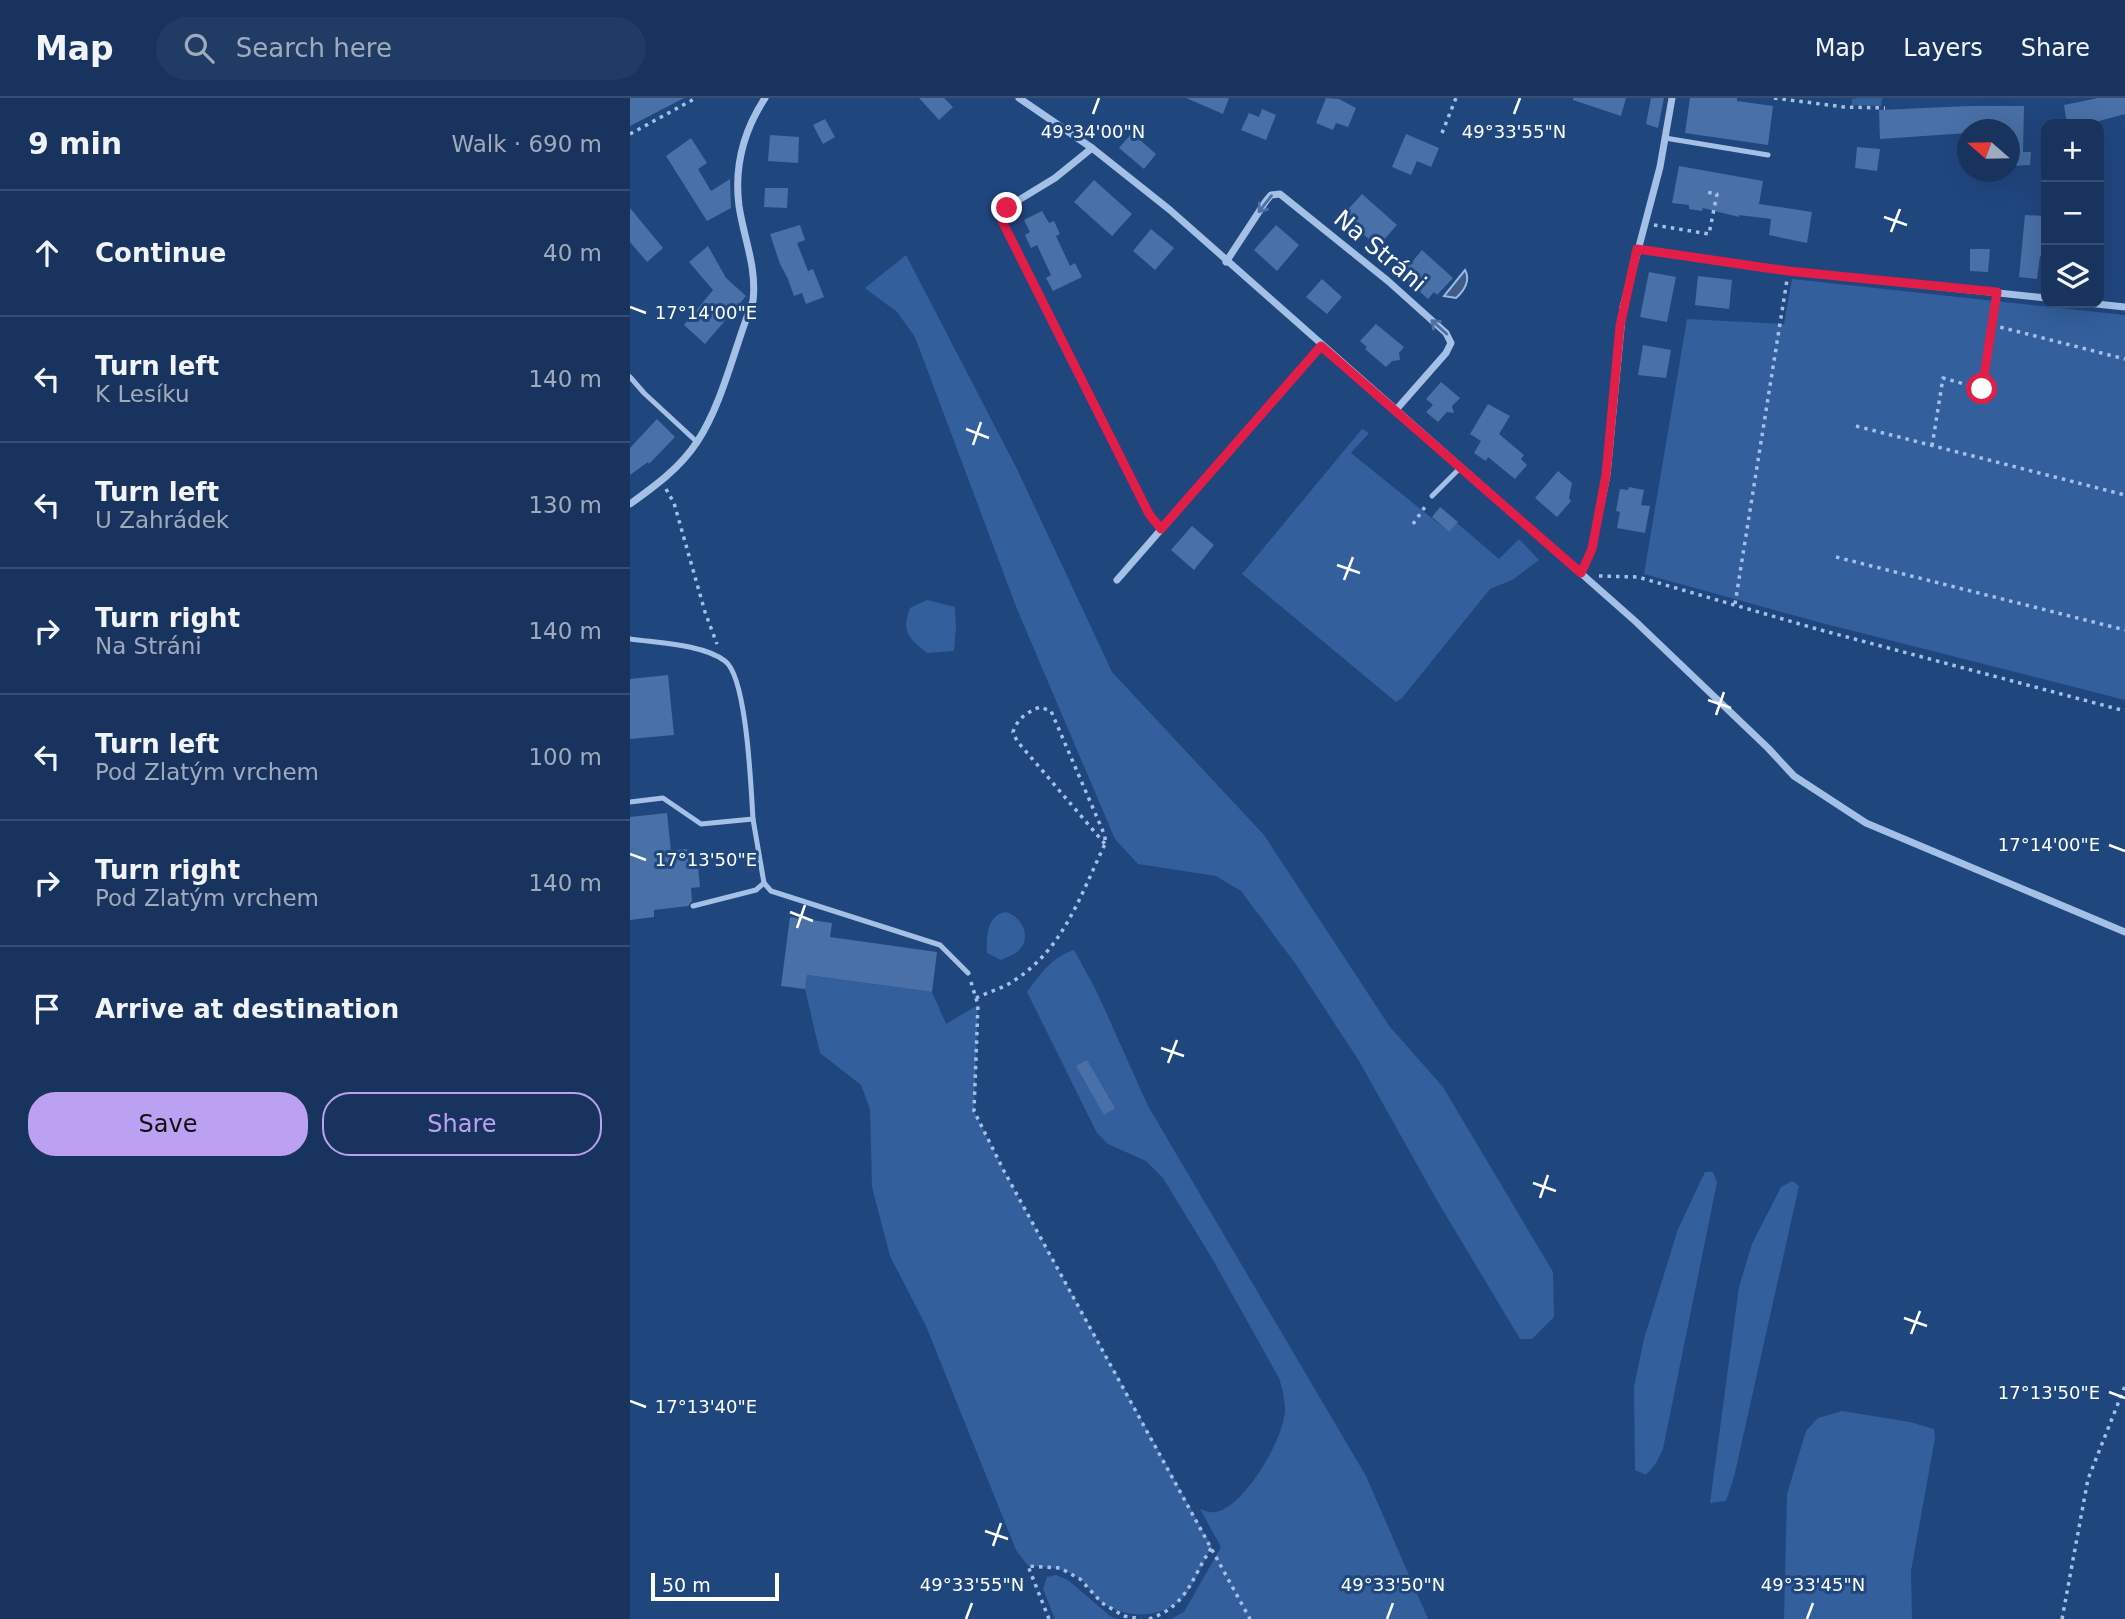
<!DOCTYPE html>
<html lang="en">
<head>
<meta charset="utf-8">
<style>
  body { margin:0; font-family:"DejaVu Sans",sans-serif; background:#213c64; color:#f1f3f6 }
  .controls { position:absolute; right:21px; top:21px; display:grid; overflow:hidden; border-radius:14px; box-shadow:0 7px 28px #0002 }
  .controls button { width:63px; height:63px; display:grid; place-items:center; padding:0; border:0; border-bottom:2px solid #364f73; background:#18345e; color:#f1f3f6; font:35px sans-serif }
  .compass { position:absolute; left:1327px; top:21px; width:63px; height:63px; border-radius:50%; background:#18345e; box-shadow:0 7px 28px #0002; rotate:290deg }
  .scale { position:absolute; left:21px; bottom:18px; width:128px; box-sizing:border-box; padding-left:7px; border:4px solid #fff; border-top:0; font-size:19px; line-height:24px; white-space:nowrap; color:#fff; -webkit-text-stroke:5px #20467e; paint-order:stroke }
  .stop { position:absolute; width:21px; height:21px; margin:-16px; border:5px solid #e11d48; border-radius:50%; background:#fff }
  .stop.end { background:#e11d48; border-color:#fff; box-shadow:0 2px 7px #0008 }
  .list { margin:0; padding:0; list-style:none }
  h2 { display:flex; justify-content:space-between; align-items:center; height:91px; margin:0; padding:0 28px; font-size:30px }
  h2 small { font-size:23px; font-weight:400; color:#9faabc }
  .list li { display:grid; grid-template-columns:46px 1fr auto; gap:21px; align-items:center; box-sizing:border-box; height:126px; padding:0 28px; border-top:2px solid #364f73 }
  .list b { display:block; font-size:26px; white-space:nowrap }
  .list p { margin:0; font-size:23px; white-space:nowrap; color:#9faabc }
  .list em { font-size:23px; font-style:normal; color:#9faabc }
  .actions { display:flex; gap:14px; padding:21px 28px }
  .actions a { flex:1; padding:16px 0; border:2px solid #bca0f2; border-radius:28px; text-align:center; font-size:24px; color:#bca0f2 }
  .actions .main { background:#bca0f2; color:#111 }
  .icon { flex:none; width:38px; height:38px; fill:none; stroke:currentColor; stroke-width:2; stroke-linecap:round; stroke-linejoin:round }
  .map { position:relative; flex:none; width:1495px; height:1521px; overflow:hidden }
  header { display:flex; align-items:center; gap:42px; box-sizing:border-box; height:98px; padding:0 35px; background:#18345e; border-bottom:2px solid #364f73 }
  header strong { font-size:33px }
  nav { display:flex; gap:38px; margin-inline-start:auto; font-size:24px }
  .search { width:490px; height:63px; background:#213c64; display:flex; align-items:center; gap:18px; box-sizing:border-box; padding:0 24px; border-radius:38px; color:#9faabc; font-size:26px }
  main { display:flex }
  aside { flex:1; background:#18345e }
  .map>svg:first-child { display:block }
</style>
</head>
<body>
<header>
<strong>Map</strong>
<div class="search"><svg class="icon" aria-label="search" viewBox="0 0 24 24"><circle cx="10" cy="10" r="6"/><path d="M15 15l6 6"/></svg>Search here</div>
<nav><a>Map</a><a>Layers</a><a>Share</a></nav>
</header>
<main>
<aside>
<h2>9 min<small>Walk · 690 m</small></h2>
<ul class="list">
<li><svg class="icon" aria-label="ahead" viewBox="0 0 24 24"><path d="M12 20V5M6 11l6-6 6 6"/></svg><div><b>Continue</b></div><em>40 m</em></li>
<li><svg class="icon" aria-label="left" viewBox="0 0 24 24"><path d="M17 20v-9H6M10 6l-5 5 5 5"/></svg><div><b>Turn left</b><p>K Lesíku</p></div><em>140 m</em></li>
<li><svg class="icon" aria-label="left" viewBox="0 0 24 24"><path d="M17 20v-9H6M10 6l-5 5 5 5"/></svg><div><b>Turn left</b><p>U Zahrádek</p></div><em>130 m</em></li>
<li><svg class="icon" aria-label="right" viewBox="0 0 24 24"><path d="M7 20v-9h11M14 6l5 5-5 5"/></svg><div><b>Turn right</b><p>Na Stráni</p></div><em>140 m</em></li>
<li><svg class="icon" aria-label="left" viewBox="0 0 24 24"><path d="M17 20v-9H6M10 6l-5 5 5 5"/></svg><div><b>Turn left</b><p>Pod Zlatým vrchem</p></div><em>100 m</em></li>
<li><svg class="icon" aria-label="right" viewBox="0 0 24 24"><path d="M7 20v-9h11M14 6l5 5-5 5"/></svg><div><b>Turn right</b><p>Pod Zlatým vrchem</p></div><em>140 m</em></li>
<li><svg class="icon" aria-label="arrive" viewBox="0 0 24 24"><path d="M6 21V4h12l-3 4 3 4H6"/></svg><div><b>Arrive at destination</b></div></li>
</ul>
<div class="actions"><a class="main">Save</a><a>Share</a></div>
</aside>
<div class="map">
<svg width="1495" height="1521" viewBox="0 0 1495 1521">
  <rect width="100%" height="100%" fill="#20467e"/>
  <!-- green -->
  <g fill="#335f9c">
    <path d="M1227 0H1252L1251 8 1222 7V1Z"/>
    <path d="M276 157 387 371 482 574 634 737 760 929 813 989 923 1174 924 1219 902 1241H890L808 1104 729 963 665 865 611 793 586 778 508 766 485 741 387 511 285 239 267 214 235 190Z"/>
    <path d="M1162 181 1495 217V602L1192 525 1014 476 1057 221 1154 226Z"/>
    <path d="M732 331 739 335 721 355 819 434 827 425 869 461 889 441 909 462 882 482 860 491 772 600 766 604 612 476Z"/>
    <path d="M297 502 325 509 326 529 324 553 297 555C279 540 271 535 280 510Z"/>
    <path d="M376 814C393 819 403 841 387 854 382 858 375 860 371 862L357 855C356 839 357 817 376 814Z"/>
    <path d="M444 852 466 892 518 1008 736 1378 798 1521H541L554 1514 591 1449 570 1411C575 1413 580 1415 586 1414 615 1408 654 1341 655 1312 655 1301 652 1290 649 1280L583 1162 533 1080 516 1063 478 1046 467 1035 397 894C411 875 421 860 444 852Z"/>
    <path d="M177 877 302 894 316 926 348 907 344 1013 374 1073 582 1449C572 1465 565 1486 553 1500 531 1521 497 1521 472 1505 463 1498 458 1487 450 1481 434 1469 417 1469 398 1468L386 1452 296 1228 260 1158 242 1089 240 1011 231 987 190 955 175 891Z"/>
    <path d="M1075 1074H1083L1087 1084 1033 1351 1026 1365 1016 1377 1005 1372 1004 1289 1014 1241 1048 1131Z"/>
    <path d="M1162 1083 1169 1088 1104 1379 1096 1403 1080 1405 1109 1189 1122 1146 1151 1089Z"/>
    <path d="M1212 1313 1280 1324 1304 1331 1305 1340 1281 1473 1282 1521H1154L1157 1396 1176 1333 1188 1320Z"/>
    <path d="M426 1477 438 1482 480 1518 487 1521H425L413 1491 417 1479Z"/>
  </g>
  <!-- water -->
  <path fill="#415d86" stroke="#97bae8" stroke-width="2" d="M835 172C841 182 834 193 826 200L814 198Z"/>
  <!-- building -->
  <g fill="#4970a7">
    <path d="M0 0H54L0 28Z"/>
    <path d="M289 0H314L323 9 309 22Z"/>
    <path d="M556 0H599L593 16Z"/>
    <path d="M696 0 709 1 726 10 718 29 706 25 703 32 686 25Z"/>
    <path d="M943 0H996L991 18 943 2Z"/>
    <path d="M1021 0H1034L1028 30 1016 26Z"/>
    <path d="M1060 0H1107V3L1143 8 1138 47 1055 35Z"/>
    <path d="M1468 0H1495V16L1458 26H1437L1434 7Z"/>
    <path d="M1339 8H1394L1393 54H1401L1400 67 1380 68V32H1338V35L1250 41 1249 12Z"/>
    <path d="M632 11 646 17 636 42 611 32 619 15 629 19Z"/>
    <path d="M195 21 205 39 193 46 183 27Z"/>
    <path d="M502 35 526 56 514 71 489 50Z"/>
    <path d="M776 36 809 50 801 69 787 63 781 77 762 69Z"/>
    <path d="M140 37 169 39 168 65 138 63Z"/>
    <path d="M61 40 77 65 68 71 81 93 100 81 101 110 77 123 36 58Z"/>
    <path d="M1227 49 1250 51 1247 73 1225 70Z"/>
    <path d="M1049 68 1133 83 1129 106 1182 114 1177 145 1139 137 1141 121 1109 117V119L1073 110 1072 113 1059 111V107L1042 105Z"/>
    <path d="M464 82 502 116 482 138 444 104Z"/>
    <path d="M135 90H158L157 110 134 109Z"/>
    <path d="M732 96 767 127 751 145 743 139 740 142 712 118Z"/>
    <path d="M0 110 33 150 17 164 0 144Z"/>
    <path d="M412 113 419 125 424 123 430 136 426 138 440 168 445 165 452 179 423 193 416 180 421 177 407 147 401 150 395 137 400 134 394 122Z"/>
    <path d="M1395 117 1416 118 1414 159 1410 158 1407 181 1389 179Z"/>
    <path d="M170 127 175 142 167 145 178 173 183 171 194 199 176 206 172 195 164 198 158 181 150 166 140 136Z"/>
    <path d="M646 127 669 147 647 173 624 152Z"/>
    <path d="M521 131 544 150 525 172 503 153Z"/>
    <path d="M78 148 96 180 116 198 75 246 54 227 83 192 59 164Z"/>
    <path d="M1340 151H1360L1358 174 1340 173Z"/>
    <path d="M792 152 823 180 807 197 804 194 798 201 771 177Z"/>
    <path d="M1019 174 1046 179 1037 224 1010 219Z"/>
    <path d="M1068 178 1102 182 1099 211 1065 207Z"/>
    <path d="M692 181 712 199 697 216 676 199Z"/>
    <path d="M746 226 774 249 769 255 770 262 762 263 756 269 735 251 737 249 730 243Z"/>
    <path d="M1013 247 1041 252 1036 280 1008 277Z"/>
    <path d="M811 284 830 300 822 308 824 315 817 314 808 324 796 314 803 307 796 301Z"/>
    <path d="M858 306 880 318 869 336 894 357 891 361 897 367 885 381 858 359 856 363 844 355 851 343 840 336Z"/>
    <path d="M27 321 45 339 19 366 18 364 0 377V350Z"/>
    <path d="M928 373 942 385 939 400 941 403 927 419 905 400Z"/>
    <path d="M999 389 1014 392 1011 407 1020 408 1015 435 987 430 990 414 986 413 990 391 998 392Z"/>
    <path d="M810 409 828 424 819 434 802 419Z"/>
    <path d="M562 428 584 447 564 472 541 452Z"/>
    <path d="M38 577 44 637 0 641V581Z"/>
    <path d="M37 715 41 753 57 751 59 769 68 768 70 789 61 790 62 803 58 808 24 812V819L0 822V719Z"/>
    <path d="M160 819 202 825 200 839 307 854 302 894 177 877 175 891 151 888Z"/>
    <path d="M457 962 485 1010 474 1017 446 968Z"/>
  </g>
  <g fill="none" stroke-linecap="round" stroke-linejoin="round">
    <!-- path -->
    <g stroke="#a4c0e7" stroke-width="3.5" stroke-dasharray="3.5 5" stroke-linecap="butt">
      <path d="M1144 0 1214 9 1255 10"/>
      <path d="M812 35 826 0"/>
      <path d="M0 36 66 0"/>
      <path d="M1024 127 1079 136 1087 96 1076 94"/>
      <path d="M1362 227 1495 261"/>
      <path d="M1226 328 1495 397"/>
      <path d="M1302 348 1313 280 1352 291 1367 207"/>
      <path d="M36 391 44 405 75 514 87 546"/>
      <path d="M783 426 797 406"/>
      <path d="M1206 459 1495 532"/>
      <path d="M969 478 1008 479 1187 531 1495 613"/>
      <path d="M1105 506 1157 182"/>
      <path d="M341 884 348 907 344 1013 374 1073 620 1521"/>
      <path d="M346 900C358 894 374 890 385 882 434 850 451 796 475 746V738L421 613 410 609C396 615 388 620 383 634L387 643 475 746"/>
      <path d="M419 1521 398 1468 430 1470 450 1481 472 1505 494 1518 511 1521"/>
      <path d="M519 1521C558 1508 561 1480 582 1449"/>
      <path d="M1432 1521 1458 1381 1495 1288"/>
    </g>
    <!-- lane -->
    <g stroke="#a4c0e7" stroke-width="5">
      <path d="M1035 40 1138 57"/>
      <path d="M0 279 14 295 67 344"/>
      <path d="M802 398 831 369"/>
      <path d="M0 541C27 545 73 546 95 563 117 579 121 691 123 721"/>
      <path d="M0 704 33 700 71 726 123 721 134 785"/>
      <path d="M63 808 126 792 134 785 141 793 310 847 338 875"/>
    </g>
    <!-- street -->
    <g stroke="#a4c0e7" stroke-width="7">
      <path d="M389 0 462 50 540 112 1005 523 1138 650 1164 678 1236 725 1495 834"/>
      <path d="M462 50 425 80 379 108 374 114 372 123 519 416 531 431"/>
      <path d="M1008 151 1159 173 1416 200"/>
      <path d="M596 164 636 103 641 97 650 96 758 183 816 235 821 245 816 255 765 313"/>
      <path d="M1457 205 1495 209"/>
      <path d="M0 406C25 388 50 370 67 344 93 305 105 247 123 203 127 169 114 141 109 108 104 69 114 32 135 0"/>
      <path d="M951 475 962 451 977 377 993 209 1030 69 1042 0"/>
      <path d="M487 482 691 248"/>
    </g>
  </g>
  <!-- one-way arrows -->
  <defs><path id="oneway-shaft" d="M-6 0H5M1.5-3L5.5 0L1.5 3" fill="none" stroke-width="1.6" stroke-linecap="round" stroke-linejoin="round" transform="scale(1.75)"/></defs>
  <g stroke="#4e71a3">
    <use href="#oneway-shaft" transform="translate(635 106) rotate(128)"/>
    <use href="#oneway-shaft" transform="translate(809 229) rotate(-138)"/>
  </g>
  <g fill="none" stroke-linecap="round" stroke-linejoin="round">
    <!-- route -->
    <path stroke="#e11d48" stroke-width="9" d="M377 110 372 123 519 416 531 431 691 248 951 475 962 451 976 377 990 228 1007 151 1158 173 1367 194 1352 291"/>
  </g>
  <!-- ticks -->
  <path fill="none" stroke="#fff" stroke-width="2.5" d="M463 16 469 0M884 16 890 0M1254 119 1277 127M1261 134 1270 111M0 209 16 215M336 331 359 340M343 347 351 324M707 467 730 475M714 482 723 459M1078 602 1101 610M1086 617 1094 594M1479 747 1495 753M0 756 16 762M160 814 183 823M167 830 175 807M531 950 554 958M538 965 547 942M903 1085 926 1093M910 1100 918 1077M1274 1220 1297 1228M1281 1236 1290 1213M1479 1294 1495 1300M0 1303 16 1309M355 1433 378 1441M363 1448 371 1425M336 1521 342 1505M757 1521 763 1505M1177 1521 1183 1505"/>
  <g text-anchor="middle" stroke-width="6" stroke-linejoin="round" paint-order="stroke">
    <!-- street labels -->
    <g font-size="24" fill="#fff" stroke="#20467e">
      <text transform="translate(750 153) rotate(40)" y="8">Na Stráni</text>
    </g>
  </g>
  <g font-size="18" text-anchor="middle" fill="#fff" stroke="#20467e" stroke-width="6" stroke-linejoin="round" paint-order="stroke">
    <text x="463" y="40">49°34'00"N</text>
    <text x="884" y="40">49°33'55"N</text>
    <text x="76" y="221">17°14'00"E</text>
    <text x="1419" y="753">17°14'00"E</text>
    <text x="76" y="768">17°13'50"E</text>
    <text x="1419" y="1301">17°13'50"E</text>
    <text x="76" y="1315">17°13'40"E</text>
    <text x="342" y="1493">49°33'55"N</text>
    <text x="763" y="1493">49°33'50"N</text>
    <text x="1183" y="1493">49°33'45"N</text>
  </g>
</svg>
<div class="controls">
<button>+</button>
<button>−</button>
<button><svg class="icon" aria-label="layers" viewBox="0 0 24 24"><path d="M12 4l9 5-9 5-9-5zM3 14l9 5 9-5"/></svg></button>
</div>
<svg class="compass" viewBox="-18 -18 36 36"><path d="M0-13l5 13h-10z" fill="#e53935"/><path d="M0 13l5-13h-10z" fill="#9faabc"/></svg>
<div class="scale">50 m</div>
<div class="stop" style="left:1352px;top:291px"></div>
<div class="stop end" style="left:377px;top:110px"></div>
</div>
</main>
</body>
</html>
